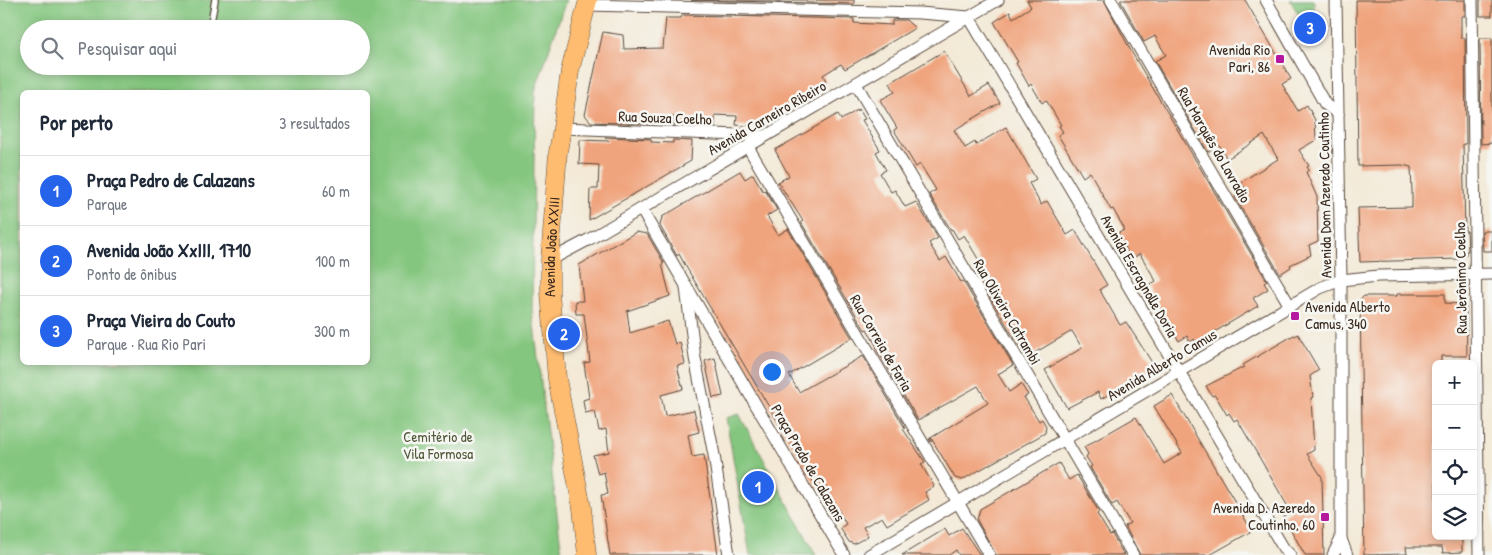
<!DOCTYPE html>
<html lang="pt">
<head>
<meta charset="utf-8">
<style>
  body { margin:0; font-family:"Patrick Hand",sans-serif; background:#f2f2f3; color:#1f2937 }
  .controls { position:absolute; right:15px; bottom:15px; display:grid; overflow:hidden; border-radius:8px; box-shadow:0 2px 8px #0003 }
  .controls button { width:45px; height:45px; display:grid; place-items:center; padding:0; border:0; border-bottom:1px solid #e0e1e3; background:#fff; color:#1f2937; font:25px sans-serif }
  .you { position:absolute; left:771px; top:371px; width:18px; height:18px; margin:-12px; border:4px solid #fff; border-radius:50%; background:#1a73e8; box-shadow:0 0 0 8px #1a73e833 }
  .badge { display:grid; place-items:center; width:32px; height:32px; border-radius:50%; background:#2563eb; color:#fff; font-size:16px; font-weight:700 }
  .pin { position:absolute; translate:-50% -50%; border:2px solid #fff; box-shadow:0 1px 5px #0006 }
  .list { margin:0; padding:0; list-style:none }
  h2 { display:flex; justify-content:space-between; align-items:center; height:65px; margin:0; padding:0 20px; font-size:21px }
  h2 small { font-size:16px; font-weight:400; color:#747a83 }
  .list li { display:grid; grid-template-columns:32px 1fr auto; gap:15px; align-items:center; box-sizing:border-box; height:70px; padding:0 20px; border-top:1px solid #e0e1e3 }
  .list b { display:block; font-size:19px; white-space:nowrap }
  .list p { margin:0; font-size:16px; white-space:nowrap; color:#747a83 }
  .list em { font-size:16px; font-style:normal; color:#747a83 }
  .icon { flex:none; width:28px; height:28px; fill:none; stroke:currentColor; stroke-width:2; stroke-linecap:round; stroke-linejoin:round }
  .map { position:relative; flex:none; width:1492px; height:555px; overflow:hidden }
  .search { position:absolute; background:#fff; box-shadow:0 2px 8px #0003; left:20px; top:20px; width:350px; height:55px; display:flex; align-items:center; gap:12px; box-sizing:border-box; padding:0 18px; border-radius:28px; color:#747a83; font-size:19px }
  .panel { position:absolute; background:#fff; box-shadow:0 2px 8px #0003; left:20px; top:90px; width:350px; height:275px; border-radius:8px }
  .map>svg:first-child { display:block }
</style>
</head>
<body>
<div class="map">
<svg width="1492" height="555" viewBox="0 0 1492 555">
  <rect width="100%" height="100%" fill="#f6f6f2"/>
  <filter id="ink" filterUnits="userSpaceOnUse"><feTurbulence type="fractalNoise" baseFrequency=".02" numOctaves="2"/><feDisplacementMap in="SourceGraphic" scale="10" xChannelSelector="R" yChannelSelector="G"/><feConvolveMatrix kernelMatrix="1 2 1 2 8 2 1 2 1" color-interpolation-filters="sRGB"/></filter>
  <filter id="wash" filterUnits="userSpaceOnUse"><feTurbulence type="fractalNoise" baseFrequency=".0096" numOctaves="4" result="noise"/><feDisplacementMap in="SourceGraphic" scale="20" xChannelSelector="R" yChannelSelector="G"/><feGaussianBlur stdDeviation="1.12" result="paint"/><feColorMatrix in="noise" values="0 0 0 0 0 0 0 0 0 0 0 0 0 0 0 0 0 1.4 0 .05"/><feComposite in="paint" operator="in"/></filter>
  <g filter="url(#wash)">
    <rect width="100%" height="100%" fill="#f3e9d6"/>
    <!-- green -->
    <g fill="#84c67f" stroke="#60784e" fill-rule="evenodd">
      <path d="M0 0H566L535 91 532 309 562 555H0ZM29 29H361V66H29ZM22 92H368V362H22Z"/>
      <path d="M1290 0H1314V40Z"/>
      <path d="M739 414 816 555H750L726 418Z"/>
    </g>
    <g id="blocks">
      <!-- building -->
      <g fill="#f0a47e">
        <path d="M691 0H854V4Z"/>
        <path d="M1027 0H1104L1131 51 1267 281 1264 283 1268 289 1253 298 1258 306 1196 343 1194 339 1190 342 1187 336 1179 341 1147 286 1156 281 1140 254 1131 259 1117 234 1124 230V228L1118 218 1113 209 1111 210 1090 172 1083 177 1058 135 1063 132 1059 126 1061 125 1046 100 1042 103 1031 84 1029 86 1016 63 1018 62 994 22 1010 12 1013 18 1031 7Z"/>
        <path d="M1120 0H1245L1291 79 1282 84 1298 111 1307 105 1315 120 1316 140 1299 150 1309 166 1307 167 1309 170 1306 172 1317 197 1318 241 1309 245 1311 255 1290 265 1291 267 1280 274 1235 197 1246 190 1241 182 1278 159 1264 135 1227 159 1219 145 1208 152 1155 61 1166 55 1160 45 1155 36 1144 42Z"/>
        <path d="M1356 0H1465V16H1461V38H1465L1466 144H1463L1465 231H1467L1468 251H1466V255L1459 259 1360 262 1358 208 1412 207V192L1411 167 1402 165 1358 166Z"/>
        <rect x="1480" y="0" width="12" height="16"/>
        <path d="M682 15 854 19V23L892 25V20H906L915 28 845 69 841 64 823 75 826 81 756 123 745 126 736 125 737 116 715 115V125H673L674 117H652V124L591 122 585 115 603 32 623 35 624 49 663 48 666 18H681Z"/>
        <path d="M1480 38H1492V143L1481 144Z"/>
        <path d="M944 51 971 96 989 85 1000 103 954 130 965 148 975 142 976 145 1006 127 1036 179 1029 183 1041 205 1047 201 1067 235 1075 230 1107 285 1100 289 1102 294 1120 325 1126 322 1153 364 1151 370 1101 399 1098 392 1067 408 1045 370 1082 348 1072 331 1026 358 976 273 984 269 964 235 958 239 952 229 951 230 929 194 936 190 920 164 916 167 894 130 897 128 880 100 895 92 890 83Z"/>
        <path d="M859 109 865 119 862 120 880 150 876 152 886 170 880 173 891 192 895 190 905 207 916 202 938 238 929 243 940 261 946 257 961 282 963 281 1013 365 998 374 1009 392 1021 384 1028 395 1024 397 1039 421 1042 419 1046 426 1045 433 962 480 955 478 931 438V442L929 439 988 403 978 386 918 420 876 348 877 347 867 329 865 330 801 222 803 221 778 182 789 176 775 150 838 114 841 120Z"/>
        <path d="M605 137 651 139V142L673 143V140L692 141 691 161 589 220 590 189H598L599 165 579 164 580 140 609 141Z"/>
        <path d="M740 171 745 179 753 174 763 191 765 190 777 210 767 216 778 235 788 229 852 338 789 375 799 392 863 356 905 428 903 429 925 462 921 464 934 486 925 492 929 500 887 525 882 517 863 527 868 536 854 544 849 542 840 528 846 524 825 486 823 484 817 488 685 265 679 254 677 256 660 226 662 217Z"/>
        <path d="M1482 231H1492V251H1483Z"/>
        <path d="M636 232 647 234 664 263 662 264 670 296 627 311 630 333 668 321 675 344 680 342 685 364 677 366 683 389 661 395 665 416 694 410 699 432 688 435 692 457 704 455 718 555H610L601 495 608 494 604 472 598 474 593 455 609 452 606 429 599 431 595 411 585 413 583 400 589 398 584 363 590 362 584 314H576L575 301H583L579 265Z"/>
        <path d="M1397 294H1445V303L1466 304 1467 356H1441V364H1436V536H1462V552L1443 553 1442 547H1406L1407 554 1364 555 1360 300 1364 296H1397Z"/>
        <path d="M1298 334 1319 370 1310 376 1313 397 1311 398 1314 450 1307 454 1322 477 1324 555H1305L1283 516 1291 512 1237 419 1234 421 1229 413 1227 415 1215 395 1212 396 1206 386 1244 367 1243 365 1294 335 1295 336Z"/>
        <path d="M715 358 723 396 713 398 705 361Z"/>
        <path d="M1172 395 1252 531 1210 555H1140L1125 526 1130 523 1117 502 1112 505 1090 467 1092 466 1086 457 1088 454 1084 447 1136 417 1164 464 1182 453 1154 406Z"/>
        <path d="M1059 463 1069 480 1077 475 1099 512 1097 514 1110 535 1112 534 1124 555H996L977 520 980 509Z"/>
        <path d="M962 528 980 555H959L956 550 949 555H902L945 529 949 536Z"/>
      </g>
    </g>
  </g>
  <g filter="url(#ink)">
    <use href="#blocks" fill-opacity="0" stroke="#57473a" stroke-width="1"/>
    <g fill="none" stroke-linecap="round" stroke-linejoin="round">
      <defs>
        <path id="service" d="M211 22 215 0"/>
        <g id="minor">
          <path d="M1111 0 1290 306"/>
          <path d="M1266 0 1325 104 1338 114"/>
          <path d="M1336 0 1341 280V539L1347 555"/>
          <path d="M1472 0 1479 555"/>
          <path d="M587 5 920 13 969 17 1284 549 1290 555"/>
          <path d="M856 84 1133 555"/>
          <path d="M562 128 765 136"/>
          <path d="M748 147 989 555"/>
          <path d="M641 209 844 555"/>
          <path d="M550 260 588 240 998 0"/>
          <path d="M686 288 695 358 714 455 729 555"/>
          <path d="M869 555 1320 288 1341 280 1378 276 1492 274"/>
          <path d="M1333 555 1341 539"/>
        </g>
        <g id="primary">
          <path id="s1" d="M587 555 582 508 557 379 550 293V260L558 152 562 128 570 71 588 0"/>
        </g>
      </defs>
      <!-- service casing -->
      <use href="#service" stroke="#57473a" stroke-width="8"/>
      <!-- minor casing -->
      <use href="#minor" stroke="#57473a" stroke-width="13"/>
      <!-- primary casing -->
      <use href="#primary" stroke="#57473a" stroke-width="19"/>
      <!-- service -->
      <use href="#service" stroke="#fff" stroke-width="5.5"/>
      <!-- minor -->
      <use href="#minor" stroke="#fff" stroke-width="11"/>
      <!-- primary -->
      <use href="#primary" stroke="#febc70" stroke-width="18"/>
    </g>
  </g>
  <!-- markers -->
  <g fill="#b5179e" stroke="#f6f6f2" stroke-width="2">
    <rect x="1275" y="54" width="10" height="10" rx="2.5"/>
    <rect x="1290" y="311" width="10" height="10" rx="2.5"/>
    <rect x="1320" y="512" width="10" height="10" rx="2.5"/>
  </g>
  <g text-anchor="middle" stroke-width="5" stroke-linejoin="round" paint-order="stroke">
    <!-- poi labels -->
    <g font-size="15" fill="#3b2a1e" stroke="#f6f6f2" text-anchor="end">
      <text x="1270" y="55">Avenida Rio<tspan x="1270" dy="17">Pari, 86</tspan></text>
      <text x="1305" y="312" text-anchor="start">Avenida Alberto<tspan x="1305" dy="17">Camus, 340</tspan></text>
      <text x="1315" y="513">Avenida D. Azeredo<tspan x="1315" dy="17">Coutinho, 60</tspan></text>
    </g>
    <!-- street labels -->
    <g font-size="15" fill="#3b2a1e" stroke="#f6f6f2">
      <text transform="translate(665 118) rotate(2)" y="5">Rua Souza Coelho</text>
      <text transform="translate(767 118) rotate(-30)" y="5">Avenida Carneiro Ribeiro</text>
      <text transform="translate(1214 145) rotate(60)" y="5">Rua Marquês do Lavradio</text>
      <text transform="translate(1325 195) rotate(-91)" y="5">Avenida Dom Azeredo Coutinho</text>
      <text dy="5" stroke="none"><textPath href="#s1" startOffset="311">Avenida João XXIII</textPath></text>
      <text transform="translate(1139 276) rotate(60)" y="5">Avenida Escragnolle Doria</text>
      <text transform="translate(1461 278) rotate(-91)" y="5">Rua Jerônimo Coelho</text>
      <text transform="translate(1007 312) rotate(60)" y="5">Rua Oliveira Catrambi</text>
      <text transform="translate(881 343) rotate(60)" y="5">Rua Correia de Faria</text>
      <text transform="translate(1162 365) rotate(-31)" y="5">Avenida Alberto Camus</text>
      <text transform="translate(808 463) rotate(60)" y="5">Praça Predo de Calazans</text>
    </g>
    <!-- park labels -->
    <g font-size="15" fill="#51593b" stroke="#f6f6f2">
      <text x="438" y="442">Cemitério de<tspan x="438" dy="17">Vila Formosa</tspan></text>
    </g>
  </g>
</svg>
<div class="controls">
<button>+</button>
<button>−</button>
<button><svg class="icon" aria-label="locate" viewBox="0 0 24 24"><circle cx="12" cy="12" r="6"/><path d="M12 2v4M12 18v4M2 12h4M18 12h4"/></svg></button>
<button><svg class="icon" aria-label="layers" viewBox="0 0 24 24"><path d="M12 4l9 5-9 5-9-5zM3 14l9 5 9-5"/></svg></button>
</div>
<div class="you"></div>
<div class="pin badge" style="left:758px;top:487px">1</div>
<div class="pin badge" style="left:564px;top:334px">2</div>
<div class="pin badge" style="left:1310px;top:28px">3</div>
<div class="search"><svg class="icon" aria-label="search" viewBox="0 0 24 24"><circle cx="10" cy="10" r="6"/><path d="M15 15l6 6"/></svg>Pesquisar aqui</div>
<section class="panel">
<h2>Por perto<small>3 resultados</small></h2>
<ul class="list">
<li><span class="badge">1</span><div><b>Praça Pedro de Calazans</b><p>Parque</p></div><em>60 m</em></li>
<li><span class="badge">2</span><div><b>Avenida João XxIII, 1710</b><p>Ponto de ônibus</p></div><em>100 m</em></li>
<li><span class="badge">3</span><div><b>Praça Vieira do Couto</b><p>Parque · Rua Rio Pari</p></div><em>300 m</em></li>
</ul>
</section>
</div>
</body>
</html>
